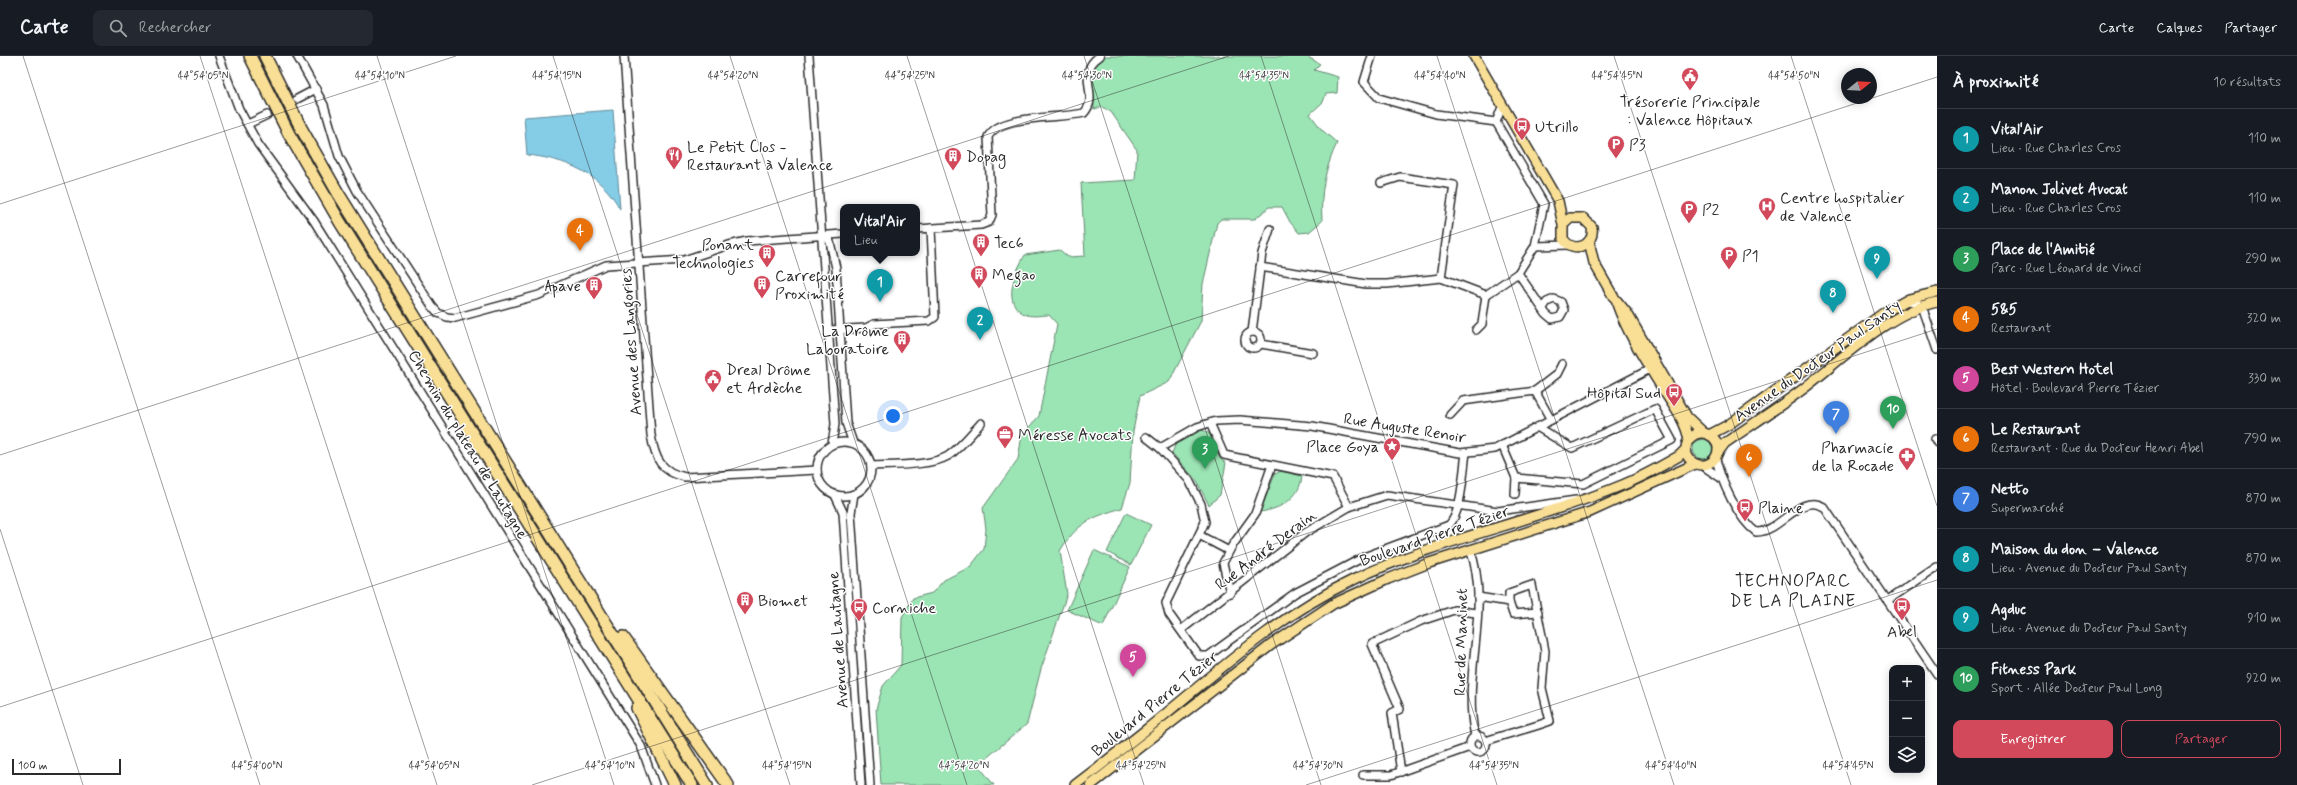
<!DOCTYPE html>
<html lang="fr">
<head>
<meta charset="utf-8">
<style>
  body { margin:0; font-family:Mynerve,sans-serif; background:#242831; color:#f1f3f6 }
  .controls { position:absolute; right:12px; bottom:12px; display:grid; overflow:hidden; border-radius:8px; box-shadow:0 2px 10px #0003 }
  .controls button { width:36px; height:36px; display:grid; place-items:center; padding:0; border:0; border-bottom:1px solid #363941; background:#171b24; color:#f1f3f6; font:20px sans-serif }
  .compass { position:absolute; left:1841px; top:12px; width:36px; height:36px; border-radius:50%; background:#171b24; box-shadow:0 2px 10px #0003; rotate:72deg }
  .scale { position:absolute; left:12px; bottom:10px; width:109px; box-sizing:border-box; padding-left:4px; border:2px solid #2b2b2b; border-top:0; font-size:11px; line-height:14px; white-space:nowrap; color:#2b2b2b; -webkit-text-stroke:3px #fff; paint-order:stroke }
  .you { position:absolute; left:893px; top:360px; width:14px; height:14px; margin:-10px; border:3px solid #fff; border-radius:50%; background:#1a73e8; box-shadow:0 0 0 6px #1a73e833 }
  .badge { display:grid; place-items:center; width:26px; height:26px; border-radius:50%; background:#d1495b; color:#fff; font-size:13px; font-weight:700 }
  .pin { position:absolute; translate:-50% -33px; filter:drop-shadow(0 1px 2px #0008) }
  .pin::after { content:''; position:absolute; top:21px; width:14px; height:12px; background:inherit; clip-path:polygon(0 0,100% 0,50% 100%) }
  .popup { position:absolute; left:840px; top:148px; width:80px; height:52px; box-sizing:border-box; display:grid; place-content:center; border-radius:8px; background:#171b24; filter:drop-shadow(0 1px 3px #0005); font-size:13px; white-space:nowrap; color:#9ea1a6 }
  .popup b { font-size:15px; color:#f1f3f6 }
  .popup::after { content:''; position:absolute; left:50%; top:100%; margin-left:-8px; border:8px solid transparent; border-top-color:#171b24 }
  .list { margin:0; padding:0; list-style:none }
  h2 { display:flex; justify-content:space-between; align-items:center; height:52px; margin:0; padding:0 16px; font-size:17px }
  h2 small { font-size:13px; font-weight:400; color:#9ea1a6 }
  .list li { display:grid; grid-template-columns:26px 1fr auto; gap:12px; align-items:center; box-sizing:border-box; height:60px; padding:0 16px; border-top:1px solid #363941 }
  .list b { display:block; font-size:15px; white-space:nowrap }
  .list p { margin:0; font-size:13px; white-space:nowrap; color:#9ea1a6 }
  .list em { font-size:13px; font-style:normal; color:#9ea1a6 }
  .actions { display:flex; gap:8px; padding:12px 16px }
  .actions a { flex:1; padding:9px 0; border:1px solid #d1495b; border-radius:8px; text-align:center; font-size:14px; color:#d1495b }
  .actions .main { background:#d1495b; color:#fff }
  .icon { flex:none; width:22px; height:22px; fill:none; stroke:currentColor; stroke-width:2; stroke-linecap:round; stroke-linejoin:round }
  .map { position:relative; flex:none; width:1937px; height:729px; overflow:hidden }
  header { display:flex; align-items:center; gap:24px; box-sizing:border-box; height:56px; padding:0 20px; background:#171b24; border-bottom:1px solid #363941 }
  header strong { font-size:19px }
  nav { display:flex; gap:22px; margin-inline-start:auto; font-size:14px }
  .search { width:280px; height:36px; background:#242831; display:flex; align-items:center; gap:10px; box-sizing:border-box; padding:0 14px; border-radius:8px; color:#9ea1a6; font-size:15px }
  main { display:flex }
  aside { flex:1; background:#171b24 }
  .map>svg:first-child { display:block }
</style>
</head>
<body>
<header>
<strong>Carte</strong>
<div class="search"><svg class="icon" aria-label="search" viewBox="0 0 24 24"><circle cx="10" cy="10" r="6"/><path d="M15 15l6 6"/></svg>Rechercher</div>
<nav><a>Carte</a><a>Calques</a><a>Partager</a></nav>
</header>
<main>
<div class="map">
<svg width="1937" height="729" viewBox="0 0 1937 729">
  <rect width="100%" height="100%" fill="#fff"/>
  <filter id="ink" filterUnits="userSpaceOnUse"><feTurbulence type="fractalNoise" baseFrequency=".025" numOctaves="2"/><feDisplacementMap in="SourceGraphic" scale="8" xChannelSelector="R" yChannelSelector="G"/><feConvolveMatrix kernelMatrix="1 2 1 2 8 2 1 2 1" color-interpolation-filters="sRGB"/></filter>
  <g filter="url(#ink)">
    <!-- green -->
    <g fill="#9be4b4" stroke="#638870">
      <path d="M1105 0H1306L1320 8 1314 14 1338 21 1337 37 1326 38 1323 46 1310 58 1322 74 1337 87C1325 113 1320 136 1322 165L1309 176 1299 177 1290 166 1282 151H1269L1255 163H1221L1217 167 1203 228 1201 265 1169 326 1140 340 1133 375 1130 427 1122 452C1092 461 1077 467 1060 495L1067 538 1041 613 1027 668 978 709 994 729H881L876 653 883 630 901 609 902 561 913 542 932 537 944 524 970 511 984 493 986 473 983 452 1018 403 1022 379 1039 360 1057 268 1049 259C1043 259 1033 261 1027 259 1000 249 1015 216 1025 199L1060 194 1068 201 1085 200 1081 127 1135 124 1137 94 1111 56 1102 51 1094 53C1094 30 1083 16 1105 0Z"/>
      <path d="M1202 374 1210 378 1220 403 1226 407 1220 439 1209 449 1196 424 1172 397 1176 387Z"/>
      <circle cx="1703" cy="393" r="10"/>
      <path d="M1281 415 1302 420C1300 442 1281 453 1260 456L1275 418Z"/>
      <path d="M1126 457 1151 469 1131 509 1107 496Z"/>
      <path d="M1094 494 1130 511 1103 570 1067 554Z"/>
    </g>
    <!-- water -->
    <path fill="#85cce6" stroke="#618c9b" d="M613 54 620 153C601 117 565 103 527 99L524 61Z"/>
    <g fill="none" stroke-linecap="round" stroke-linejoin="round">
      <!-- minor-tunnel -->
      <path stroke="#d5d5d5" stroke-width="7" stroke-dasharray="7 3.5" stroke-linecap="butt" d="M267 59 297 43"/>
      <defs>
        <g id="minor">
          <path d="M219 0 239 53 258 88 314 165 641 690 655 729"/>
          <path d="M297 0 324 49 339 100 357 135 432 250 438 257 447 261 455 262 539 239 606 209 684 204 729 189 747 185 843 178"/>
          <path d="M624 0 651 379C655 403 661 416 685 421L817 414"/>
          <path d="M809 0 835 368 832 388"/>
          <path d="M1372 0 1364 26 1379 42 1436 58 1496 66"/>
          <path d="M297 43 316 33"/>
          <path d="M1496 66 1544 148 1535 190"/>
          <path d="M1496 66 1502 51"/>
          <path d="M248 68 267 59"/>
          <path d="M1381 127 1400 121 1454 129 1441 222"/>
          <path d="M917 173 981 169 989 166 992 159 988 81C999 58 1060 63 1084 57 1101 39 1074 17 1100 0"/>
          <path d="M826 180 830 186 836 212 846 367 853 387"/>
          <path d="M1260 211 1366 228H1387L1441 222 1486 239 1518 217 1535 190 1569 189"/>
          <path d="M1518 217 1546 258 1552 263 1560 261 1564 254 1561 246 1554 243 1547 246 1543 252"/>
          <path d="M1907 245 1916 246 1922 250 1937 294"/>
          <path d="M829 274 866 272 874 268 929 265 935 261 931 172"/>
          <path d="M1476 274 1482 268 1486 239"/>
          <path d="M1252 276 1262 197 1270 173"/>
          <circle cx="1253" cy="284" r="8"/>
          <path d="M1261 288 1313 297"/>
          <path d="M1535 335 1557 318 1562 308"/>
          <path d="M1450 359 1463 345 1535 335 1551 364"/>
          <path d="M1210 367 1224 399 1333 421 1349 451"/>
          <path d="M1146 381 1160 392 1189 424 1201 448 1205 466 1166 547 1169 558 1199 600H1208L1295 537 1364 501 1449 469C1462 456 1463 416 1466 397"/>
          <path d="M1935 383 1937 387"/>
          <circle cx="844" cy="413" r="27"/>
          <path d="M1502 389 1516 422 1515 438"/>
          <path d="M1160 392 1197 371 1216 365 1240 364 1312 370 1460 397 1495 393 1654 311"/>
          <path d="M1716 403C1721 425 1738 463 1756 476 1780 477 1800 436 1824 451L1937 618"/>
          <path d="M872 410C892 409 931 410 948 400 960 392 971 378 981 367"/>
          <path d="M1703 410 1721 422"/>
          <path d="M1516 422 1583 428 1672 384 1655 353 1572 392 1537 371"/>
          <path d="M854 438 851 457 870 729"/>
          <path d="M835 439 843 456 861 729"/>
          <path d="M1199 479 1229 495"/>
          <path d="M1470 493C1492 553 1461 619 1475 680"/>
          <path d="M1230 537 1223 507 1232 490 1255 458 1272 409"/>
          <path d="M1478 541 1509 546 1513 558 1538 556"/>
          <path d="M1888 544 1937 511"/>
          <path d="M1181 574 1305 477 1349 451 1387 439 1498 455 1576 444"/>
          <circle cx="1478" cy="688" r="8"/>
          <path d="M1486 685C1508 677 1529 673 1550 665L1542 632 1545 595 1532 529 1509 537V546"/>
          <path d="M1401 716 1392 657 1400 653 1372 588 1421 565 1454 554 1476 557"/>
          <path d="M1363 719H1391L1470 691"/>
        </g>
        <g id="major">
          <path d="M1474 0 1558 145 1563 169V183C1574 198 1595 190 1592 171L1583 162H1570L1563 169"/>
          <path d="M1589 185 1594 207 1613 240 1627 257 1687 361 1704 377"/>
          <path d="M1617 248C1628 279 1647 307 1664 335 1674 351 1686 366 1689 384"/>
          <circle cx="1702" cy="393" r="16"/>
          <path d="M1709 379 1728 369 1885 256 1909 243 1937 236"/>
          <path d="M1719 395 1725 387C1751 369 1778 352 1803 333 1842 303 1889 256 1937 246"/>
          <path d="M1075 729C1099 711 1123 692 1147 673 1213 620 1275 561 1353 524 1438 483 1533 466 1620 430 1641 422 1660 411 1679 400L1686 393"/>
          <path d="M1091 729 1271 589 1333 548 1388 523 1429 507 1590 456 1695 408"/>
        </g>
        <g id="highway">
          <path d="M250 0 289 78 340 166 692 729"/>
          <path d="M265 0 301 72 338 137 707 729"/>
          <path d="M623 581 728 729"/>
          <path d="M637 652 675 729"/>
        </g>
      </defs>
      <!-- minor casing -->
      <use href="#minor" stroke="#2b2b2b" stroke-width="10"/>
      <!-- major casing -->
      <use href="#major" stroke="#2b2b2b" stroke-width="12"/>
      <!-- highway casing -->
      <use href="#highway" stroke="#2b2b2b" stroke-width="14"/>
      <!-- minor -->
      <use href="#minor" stroke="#fff" stroke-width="7"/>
      <!-- major -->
      <use href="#major" stroke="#f9df96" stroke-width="9"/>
      <!-- highway -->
      <use href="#highway" stroke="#f9df96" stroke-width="11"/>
    </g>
  </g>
  <!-- ticks -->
  <path fill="none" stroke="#2b2b2b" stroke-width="1" stroke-opacity="0.45" d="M23 0 260 729M200 0 437 729M377 0 614 729M553 0 790 729M730 0 967 729M907 0 1144 729M1084 0 1321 729M1261 0 1497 729M1437 0 1674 729M1614 0 1851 729M1791 0 1937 450M0 148 456 0M0 399 1229 0M0 473 83 729M0 651 1937 21M532 729 1937 273M1306 729 1937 524"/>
  <!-- icons -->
  <defs>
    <symbol id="civic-pin" viewBox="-11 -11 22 30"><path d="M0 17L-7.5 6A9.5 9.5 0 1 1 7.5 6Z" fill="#d1495b" stroke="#fff"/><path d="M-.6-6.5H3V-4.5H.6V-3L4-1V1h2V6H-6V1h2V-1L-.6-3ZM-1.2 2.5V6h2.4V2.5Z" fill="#fff"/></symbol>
    <symbol id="bus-pin" viewBox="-11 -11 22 30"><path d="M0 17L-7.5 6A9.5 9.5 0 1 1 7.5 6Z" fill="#d1495b" stroke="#fff"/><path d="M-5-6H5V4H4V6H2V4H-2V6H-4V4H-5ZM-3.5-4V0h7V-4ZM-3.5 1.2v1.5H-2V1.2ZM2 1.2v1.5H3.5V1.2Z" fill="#fff"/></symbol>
    <symbol id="parking-pin" viewBox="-11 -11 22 30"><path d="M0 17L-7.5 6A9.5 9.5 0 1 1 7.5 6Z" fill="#d1495b" stroke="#fff"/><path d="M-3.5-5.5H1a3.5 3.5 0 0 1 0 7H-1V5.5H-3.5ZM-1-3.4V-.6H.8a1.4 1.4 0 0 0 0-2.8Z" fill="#fff"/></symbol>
    <symbol id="restaurant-pin" viewBox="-11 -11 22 30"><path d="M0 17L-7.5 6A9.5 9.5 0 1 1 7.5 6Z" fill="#d1495b" stroke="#fff"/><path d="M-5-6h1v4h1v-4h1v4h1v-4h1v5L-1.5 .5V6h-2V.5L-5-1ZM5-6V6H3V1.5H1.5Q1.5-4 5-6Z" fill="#fff"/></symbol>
    <symbol id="building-pin" viewBox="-11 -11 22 30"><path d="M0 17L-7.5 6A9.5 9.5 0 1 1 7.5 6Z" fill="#d1495b" stroke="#fff"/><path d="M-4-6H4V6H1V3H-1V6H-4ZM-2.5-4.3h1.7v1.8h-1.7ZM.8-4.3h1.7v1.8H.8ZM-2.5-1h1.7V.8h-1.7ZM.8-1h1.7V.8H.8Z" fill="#fff"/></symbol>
    <symbol id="hospital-pin" viewBox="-11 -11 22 30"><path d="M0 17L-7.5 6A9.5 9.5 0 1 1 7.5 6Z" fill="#d1495b" stroke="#fff"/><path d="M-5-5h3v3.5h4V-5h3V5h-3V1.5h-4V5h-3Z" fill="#fff"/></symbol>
    <symbol id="office-pin" viewBox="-11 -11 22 30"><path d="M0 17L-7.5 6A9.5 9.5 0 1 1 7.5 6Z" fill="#d1495b" stroke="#fff"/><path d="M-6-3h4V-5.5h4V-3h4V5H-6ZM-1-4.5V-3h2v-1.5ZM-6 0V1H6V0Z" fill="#fff"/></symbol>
    <symbol id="sight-pin" viewBox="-11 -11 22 30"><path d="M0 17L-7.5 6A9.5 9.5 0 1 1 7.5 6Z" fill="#d1495b" stroke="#fff"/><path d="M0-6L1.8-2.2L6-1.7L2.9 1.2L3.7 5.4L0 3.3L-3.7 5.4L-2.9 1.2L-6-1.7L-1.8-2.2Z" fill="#fff"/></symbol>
    <symbol id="pharmacy-pin" viewBox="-11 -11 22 30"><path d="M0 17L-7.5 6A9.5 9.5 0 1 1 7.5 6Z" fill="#d1495b" stroke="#fff"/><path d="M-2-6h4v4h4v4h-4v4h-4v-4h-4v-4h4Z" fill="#fff"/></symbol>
  </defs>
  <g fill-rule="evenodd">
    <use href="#civic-pin" x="1680" y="10" width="20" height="27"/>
    <use href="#bus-pin" x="1512" y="60" width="20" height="27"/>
    <use href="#parking-pin" x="1606" y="78" width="20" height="27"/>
    <use href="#restaurant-pin" x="664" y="89" width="20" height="27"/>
    <use href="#building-pin" x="943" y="90" width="20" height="27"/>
    <use href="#hospital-pin" x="1757" y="140" width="20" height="27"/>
    <use href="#parking-pin" x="1679" y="143" width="20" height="27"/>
    <use href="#building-pin" x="971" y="176" width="20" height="27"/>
    <use href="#building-pin" x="757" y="187" width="20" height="27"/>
    <use href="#parking-pin" x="1719" y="189" width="20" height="27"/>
    <use href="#building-pin" x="969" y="208" width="20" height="27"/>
    <use href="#building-pin" x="752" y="218" width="20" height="27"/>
    <use href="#building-pin" x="584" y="219" width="20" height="27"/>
    <use href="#building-pin" x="892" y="273" width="20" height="27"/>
    <use href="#civic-pin" x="703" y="312" width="20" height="27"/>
    <use href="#bus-pin" x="1664" y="326" width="20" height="27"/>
    <use href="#office-pin" x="995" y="368" width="20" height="27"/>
    <use href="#sight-pin" x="1382" y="380" width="20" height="27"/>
    <use href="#pharmacy-pin" x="1897" y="390" width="20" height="27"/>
    <use href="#bus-pin" x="1735" y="441" width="20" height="27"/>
    <use href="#building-pin" x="735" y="534" width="20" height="27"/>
    <use href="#bus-pin" x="1892" y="540" width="20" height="27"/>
    <use href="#bus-pin" x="849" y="541" width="20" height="27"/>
  </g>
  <g text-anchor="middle" stroke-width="3" stroke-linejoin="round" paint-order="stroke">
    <!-- poi labels -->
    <g font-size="16" fill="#2b2b2b" stroke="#fff" text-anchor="start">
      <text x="1690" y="51" text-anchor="middle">Trésorerie Principale<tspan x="1690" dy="18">: Valence Hôpitaux</tspan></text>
      <text x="1535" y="76">Utrillo</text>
      <text x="1629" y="94">P3</text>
      <text x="687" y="96">Le Petit Clos -<tspan x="687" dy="18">Restaurant à Valence</tspan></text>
      <text x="966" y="106">Dopag</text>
      <text x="1780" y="147">Centre hospitalier<tspan x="1780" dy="18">de Valence</tspan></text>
      <text x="1702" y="159">P2</text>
      <text x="994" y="192">Tec6</text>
      <text x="754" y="194" text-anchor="end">Ponant<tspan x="754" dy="18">Technologies</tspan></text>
      <text x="1742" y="205">P1</text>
      <text x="992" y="224">Megao</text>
      <text x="775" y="225">Carrefour<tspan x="775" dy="18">Proximité</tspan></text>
      <text x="581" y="235" text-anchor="end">Apave</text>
      <text x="889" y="280" text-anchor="end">La Drôme<tspan x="889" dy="18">Laboratoire</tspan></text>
      <text x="726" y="319">Dreal Drôme<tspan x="726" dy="18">et Ardèche</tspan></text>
      <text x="1661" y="342" text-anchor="end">Hôpital Sud</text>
      <text x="1018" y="384">Méresse Avocats</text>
      <text x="1379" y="396" text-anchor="end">Place Goya</text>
      <text x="1894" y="397" text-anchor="end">Pharmacie<tspan x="1894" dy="18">de la Rocade</tspan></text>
      <text x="1758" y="457">Plaine</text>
      <text x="758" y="550">Biomet</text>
      <text x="872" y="557">Corniche</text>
      <text x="1902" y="581" text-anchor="middle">Abel</text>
    </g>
    <!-- street labels -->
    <g font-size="16" fill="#2b2b2b" stroke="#fff">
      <text transform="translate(630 286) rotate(-94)" y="6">Avenue des Langories</text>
      <text transform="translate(1817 304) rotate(-35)" y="6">Avenue du Docteur Paul Santy</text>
      <text transform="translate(1405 371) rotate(9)" y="6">Rue Auguste Renoir</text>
      <text transform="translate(469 388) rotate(59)" y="6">Chemin du plateau de Lautagne</text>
      <text transform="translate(1434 479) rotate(-19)" y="6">Boulevard Pierre Tézier</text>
      <text transform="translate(1265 493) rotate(-37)" y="6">Rue André Derain</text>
      <text transform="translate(837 584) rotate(-94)" y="6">Avenue de Lautagne</text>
      <text transform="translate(1460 586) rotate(-89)" y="6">Rue de Maninet</text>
      <text transform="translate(1154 647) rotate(-39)" y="6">Boulevard Pierre Tézier</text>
    </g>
    <!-- neighbourhood labels -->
    <g font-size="17" letter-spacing="1" fill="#2b2b2b" stroke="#fff">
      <text x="1793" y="530">TECHNOPARC<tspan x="1793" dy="20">DE LA PLAINE</tspan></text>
    </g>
  </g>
  <g font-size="10" text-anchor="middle" fill="#2b2b2b" stroke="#fff" stroke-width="3" stroke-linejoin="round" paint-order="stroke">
    <text x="203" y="23">44°54'05"N</text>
    <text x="380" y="23">44°54'10"N</text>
    <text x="557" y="23">44°54'15"N</text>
    <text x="733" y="23">44°54'20"N</text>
    <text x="910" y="23">44°54'25"N</text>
    <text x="1087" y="23">44°54'30"N</text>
    <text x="1264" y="23">44°54'35"N</text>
    <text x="1440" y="23">44°54'40"N</text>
    <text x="1617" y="23">44°54'45"N</text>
    <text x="1794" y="23">44°54'50"N</text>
    <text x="1318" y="713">44°54'30"N</text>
    <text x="1848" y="713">44°54'45"N</text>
    <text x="257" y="713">44°54'00"N</text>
    <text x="434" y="713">44°54'05"N</text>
    <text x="610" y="713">44°54'10"N</text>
    <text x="787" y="713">44°54'15"N</text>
    <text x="964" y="713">44°54'20"N</text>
    <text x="1141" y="713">44°54'25"N</text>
    <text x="1494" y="713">44°54'35"N</text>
    <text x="1671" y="713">44°54'40"N</text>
  </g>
</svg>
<div class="controls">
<button>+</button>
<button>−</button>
<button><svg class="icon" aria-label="layers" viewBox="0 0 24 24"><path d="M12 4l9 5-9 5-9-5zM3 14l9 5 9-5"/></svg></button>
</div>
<svg class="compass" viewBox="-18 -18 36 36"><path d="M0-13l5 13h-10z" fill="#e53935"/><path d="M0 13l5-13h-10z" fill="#9ea1a6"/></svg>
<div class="scale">100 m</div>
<div class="you"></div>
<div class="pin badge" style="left:880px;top:246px;background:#0f9aa8">1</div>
<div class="popup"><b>Vital'Air</b>Lieu</div>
<div class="pin badge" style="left:980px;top:284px;background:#0f9aa8">2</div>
<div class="pin badge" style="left:1205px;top:413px;background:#2e9e5b">3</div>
<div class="pin badge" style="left:580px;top:195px;background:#e8710a">4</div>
<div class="pin badge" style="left:1133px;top:621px;background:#d1479c">5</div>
<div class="pin badge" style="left:1749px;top:421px;background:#e8710a">6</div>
<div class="pin badge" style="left:1836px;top:378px;background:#3f7fe0">7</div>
<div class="pin badge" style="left:1833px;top:257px;background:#0f9aa8">8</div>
<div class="pin badge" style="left:1877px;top:223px;background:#0f9aa8">9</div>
<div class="pin badge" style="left:1893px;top:373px;background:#2e9e5b">10</div>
</div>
<aside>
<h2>À proximité<small>10 résultats</small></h2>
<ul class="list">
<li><span class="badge" style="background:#0f9aa8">1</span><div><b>Vital'Air</b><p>Lieu · Rue Charles Cros</p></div><em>110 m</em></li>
<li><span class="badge" style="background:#0f9aa8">2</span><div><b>Manon Jolivet Avocat</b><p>Lieu · Rue Charles Cros</p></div><em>110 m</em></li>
<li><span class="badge" style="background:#2e9e5b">3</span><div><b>Place de l'Amitié</b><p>Parc · Rue Léonard de Vinci</p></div><em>290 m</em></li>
<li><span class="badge" style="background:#e8710a">4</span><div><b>5&amp;5</b><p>Restaurant</p></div><em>320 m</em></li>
<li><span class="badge" style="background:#d1479c">5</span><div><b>Best Western Hotel</b><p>Hôtel · Boulevard Pierre Tézier</p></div><em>330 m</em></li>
<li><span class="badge" style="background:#e8710a">6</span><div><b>Le Restaurant</b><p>Restaurant · Rue du Docteur Henri Abel</p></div><em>790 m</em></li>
<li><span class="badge" style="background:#3f7fe0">7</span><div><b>Netto</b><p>Supermarché</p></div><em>870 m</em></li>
<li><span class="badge" style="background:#0f9aa8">8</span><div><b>Maison du don – Valence</b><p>Lieu · Avenue du Docteur Paul Santy</p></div><em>870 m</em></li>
<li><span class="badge" style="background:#0f9aa8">9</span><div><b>Agduc</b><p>Lieu · Avenue du Docteur Paul Santy</p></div><em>910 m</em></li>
<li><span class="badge" style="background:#2e9e5b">10</span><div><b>Fitness Park</b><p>Sport · Allée Docteur Paul Long</p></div><em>920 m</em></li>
</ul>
<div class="actions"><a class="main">Enregistrer</a><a>Partager</a></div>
</aside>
</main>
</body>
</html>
